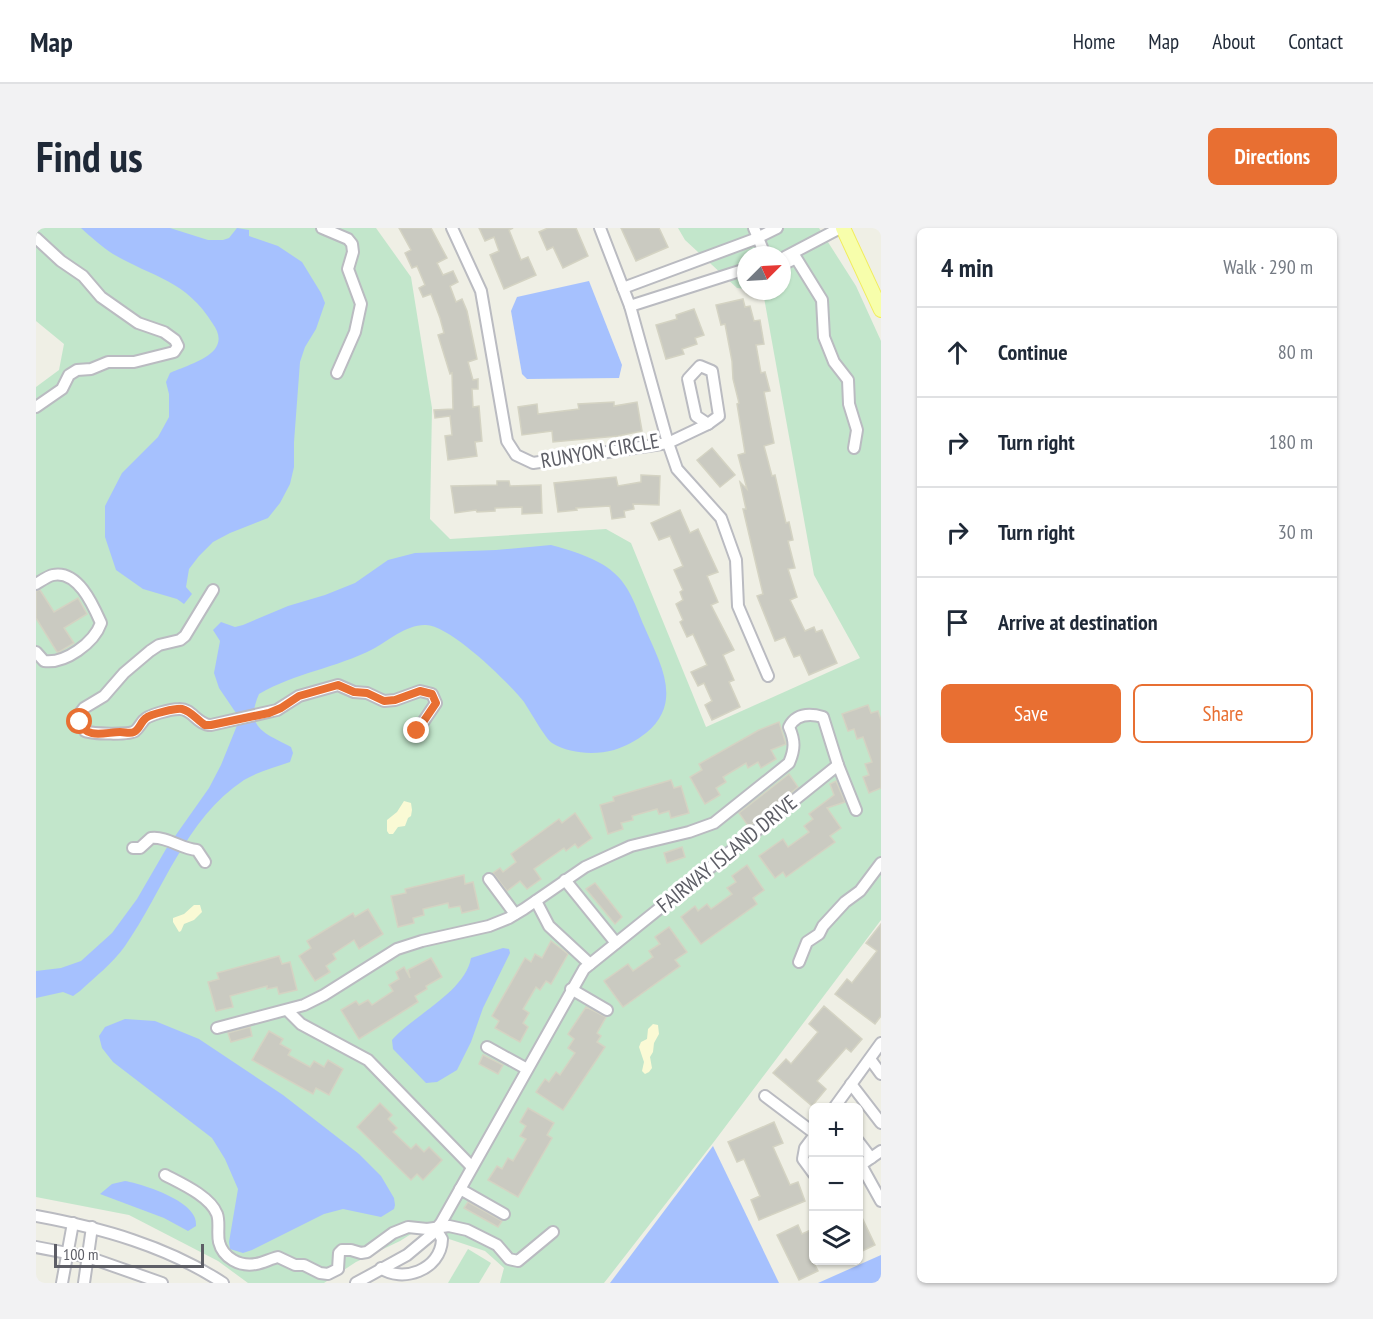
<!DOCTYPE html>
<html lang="en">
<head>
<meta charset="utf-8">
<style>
  body { margin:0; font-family:"PT Sans Narrow",sans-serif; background:#f2f2f3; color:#1f2937 }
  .controls { position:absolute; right:18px; bottom:18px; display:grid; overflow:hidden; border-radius:9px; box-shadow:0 2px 4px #0004 }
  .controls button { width:54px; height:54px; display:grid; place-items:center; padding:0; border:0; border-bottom:2px solid #e0e1e3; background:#fff; color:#1f2937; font:30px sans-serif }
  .compass { position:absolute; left:701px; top:18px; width:54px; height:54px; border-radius:50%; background:#fff; box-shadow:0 2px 4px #0004; rotate:66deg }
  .scale { position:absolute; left:18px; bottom:15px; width:150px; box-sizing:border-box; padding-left:6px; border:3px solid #5d5e66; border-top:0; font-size:16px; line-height:21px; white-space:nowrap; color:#5d5e66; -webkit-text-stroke:4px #fff; paint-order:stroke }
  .stop { position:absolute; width:18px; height:18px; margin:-14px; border:4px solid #e86f32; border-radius:50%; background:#fff }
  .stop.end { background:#e86f32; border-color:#fff; box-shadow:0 2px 6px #0008 }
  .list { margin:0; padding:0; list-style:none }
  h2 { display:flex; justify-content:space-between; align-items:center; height:78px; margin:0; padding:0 24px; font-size:26px }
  h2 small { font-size:20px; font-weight:400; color:#747a83 }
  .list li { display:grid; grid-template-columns:39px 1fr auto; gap:18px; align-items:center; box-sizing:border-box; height:90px; padding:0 24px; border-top:2px solid #e0e1e3 }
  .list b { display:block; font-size:22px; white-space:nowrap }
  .list em { font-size:20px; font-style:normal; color:#747a83 }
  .actions { display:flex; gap:12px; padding:18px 24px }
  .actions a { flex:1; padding:14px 0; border:2px solid #e86f32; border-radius:9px; text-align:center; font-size:21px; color:#e86f32 }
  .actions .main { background:#e86f32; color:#fff }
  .icon { flex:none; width:33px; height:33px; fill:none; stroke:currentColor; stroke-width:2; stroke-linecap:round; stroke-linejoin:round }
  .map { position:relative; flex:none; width:845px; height:1055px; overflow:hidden; border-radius:9px }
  header { display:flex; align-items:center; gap:36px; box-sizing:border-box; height:84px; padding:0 30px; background:#fff; border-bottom:2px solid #e0e1e3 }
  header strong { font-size:28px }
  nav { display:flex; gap:33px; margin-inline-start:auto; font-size:21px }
  .intro { display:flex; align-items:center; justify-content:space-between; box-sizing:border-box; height:144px; padding:0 36px }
  h1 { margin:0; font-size:42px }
  .button { padding:15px 27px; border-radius:9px; background:#e86f32; color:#fff; font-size:21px; font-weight:700 }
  main { display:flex; gap:36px; padding:0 36px }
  aside { flex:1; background:#fff; border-radius:9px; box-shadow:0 2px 4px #0004 }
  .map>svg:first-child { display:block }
</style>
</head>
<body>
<header>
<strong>Map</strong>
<nav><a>Home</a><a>Map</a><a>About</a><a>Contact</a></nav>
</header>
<div class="intro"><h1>Find us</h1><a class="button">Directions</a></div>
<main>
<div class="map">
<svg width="845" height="1055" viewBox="0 0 845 1055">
  <rect width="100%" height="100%" fill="#efefe5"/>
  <!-- green -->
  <g fill="#c2e6cb">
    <path d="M0 0H340L375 49 396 180 394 291 414 311 570 301 595 315 670 499 824 430 778 347 727 64 722 63H746V27H710V61L701 60 649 12 642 0H783L820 58 845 113V692L677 915 568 1055H464L468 1040 449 1023 383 1001 364 1013 320 1034 288 1055H212L182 1033 93 987 0 969V159L23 142 28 116 0 93Z"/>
    <path d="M432 1021 455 1035 443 1055H412Z"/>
  </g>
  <!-- sand -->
  <g fill="#fafad5">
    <path d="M368 573 375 575 376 582 375 588 372 590 369 598 362 599 357 606H353L351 603V592L361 584Z"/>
    <path d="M158 677H164L166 684 158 692 148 696 145 703 143 704 137 694V690L148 686Z"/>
    <path d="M617 796 622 797 623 806 618 815 617 824 614 829 616 840 613 844 609 846 606 843 608 834 603 819 605 814 611 811 612 801Z"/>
  </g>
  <!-- water -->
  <g fill="#a6c1fe">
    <path d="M45 0H134L172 12H187L193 10 201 0 213 2V8L242 18 266 34 285 65 289 75 280 101 269 119 264 134 258 214V239L254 256 244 275 232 290 194 305 177 314 163 328 153 341 150 359 156 366 148 376 141 371 107 361 80 342 69 309V278L86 245 122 209 133 189V166L130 154 134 145C147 139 169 133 179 121 185 113 183 105 177 96 150 52 118 50 77 26 66 19 55 9 45 0Z"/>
    <path d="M553 53 586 137 583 150 491 151 486 146 475 83 481 69Z"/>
    <path d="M515 317C534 322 563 331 577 344 594 358 600 379 608 398 624 435 648 474 610 505 600 513 590 518 578 522 559 527 534 526 516 515 509 510 494 483 488 474 472 454 415 398 390 397 371 396 352 413 337 421 300 440 259 445 223 466 208 500 229 505 255 519L257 525 254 534C239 539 221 544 208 552 149 591 128 662 89 718 77 735 59 749 44 763L37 768 27 764 0 770V743L25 740 45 733 76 705 101 671 130 621 173 560 185 537 202 495 200 485 183 460 178 445 184 413 177 402 185 394 199 399 207 397 252 378 289 367 319 355 352 332 379 325 460 322Z"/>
    <path d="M467 720 473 721 474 725 447 780 435 814 421 842 401 854 390 855 357 821 356 812C378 787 429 764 435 730Z"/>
    <path d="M89 791 119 793 163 811 247 867 323 926 345 948 358 970 359 977 358 981 345 989 307 981 288 986 216 1022 207 1025 194 1021 193 1014 202 961 189 931 176 910 77 834 66 820 63 808 69 799Z"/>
    <path d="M677 918 743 1055H574Z"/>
    <path d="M89 953C107 956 164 974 160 998L152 1003 128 990 64 966 76 956Z"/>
    <path d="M845 1027V1055H782Z"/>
  </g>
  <!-- building -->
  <g fill="#cacac1" stroke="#d4d3c3" stroke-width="1.5">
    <path d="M363 0H395L411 30 401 35 407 47 417 43 422 54 414 58 420 74 426 71 431 83 441 131 432 134 437 152 442 151V161H436L437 179 443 178 446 213 439 214 441 228 412 232 409 208 416 207 414 188 399 190 398 182 417 181 416 145 414 146 402 107 408 105 404 90 395 66 387 69 383 60 389 57 381 38 376 40 369 25 375 22Z"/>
    <path d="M443 0H477L473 2 485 32 492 29 500 47 468 61 454 27 463 23 458 9 449 13Z"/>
    <path d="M512 0H540L552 28 527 40 517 19 511 22 503 4Z"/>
    <path d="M585 0H623L632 19 600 33Z"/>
    <path d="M707 71 709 79 714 78 718 93 724 92 728 116 720 117 725 145 729 144 734 163 728 164 738 215 728 218 736 248 739 247 750 295 753 294 757 312 752 313 759 340 752 341 761 369 754 372 769 403 778 399 780 404 786 402 801 435 773 447 764 427 758 429 749 409 739 413 721 368 727 366 707 281H710L704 254 711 261 702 227 709 225 701 176 703 175 697 151 696 133 689 96 685 97 680 77Z"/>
    <path d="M658 81 668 107 659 110 661 116 646 121 648 126 630 131 620 97 641 91 640 87Z"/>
    <path d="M578 174V178L601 174 606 203 582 208 517 214 516 203 486 207 482 179 501 176 502 186 543 181 542 176Z"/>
    <path d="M676 220 699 247 684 259 661 232Z"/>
    <path d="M605 247 624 248 623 277 597 276 598 281 588 283 589 289 576 291 574 278 540 280 541 282 522 284 518 255 580 249 582 258 605 254Z"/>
    <path d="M461 253H473L474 258 505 257 506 285 486 286V279L459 280V283L441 284 440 282 419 285 415 258 461 257Z"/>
    <path d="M644 282 654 305 662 301 682 344 671 348 682 374 675 377 698 422 687 427 698 452 693 454 704 479 676 492 669 477 676 473 668 455 662 458 655 444 671 437 657 406 651 409 644 394 647 392 640 376 647 372 644 364 647 362 638 342 647 338 634 308 623 312 615 295Z"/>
    <path d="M4 362 18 384 42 370 51 386 28 400 38 415 23 424H21L0 390V363Z"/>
    <path d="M832 477 835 485 842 483 845 492V560L833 565 827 549 833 547 829 536 836 534 827 509 821 511 818 501 812 503 806 486Z"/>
    <path d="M743 494 750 516 735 522 740 531 725 540 722 534 712 540 710 535 687 549 690 554 680 560 684 567 669 576 654 549 666 542 663 536 723 502Z"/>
    <path d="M753 546 762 559 713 599 703 585Z"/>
    <path d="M635 552 638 560 645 558 653 585 635 590 633 583 623 586 621 581 596 588 597 592 585 595 587 601 572 606 564 577 578 573 577 569Z"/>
    <path d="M800 553 809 574 791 580 805 600 794 608 799 614 750 649 747 644 739 650 723 628 747 611 752 619 773 604 768 598 777 591 773 586 798 567 794 556Z"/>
    <path d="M539 585 556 610 542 620 539 616 530 623 528 620 498 641 505 651 491 661 484 653 471 663 457 645 464 640 467 644 480 634 475 626 523 591 526 595Z"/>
    <path d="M646 619 649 629 631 635 628 625Z"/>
    <path d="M711 637 728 662 717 670 721 676 665 716 645 689 659 678 662 683 671 676 675 681 696 666 691 660 700 654 696 648Z"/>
    <path d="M428 647 429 656 437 654 443 681 426 685 424 678 413 680 412 675 387 681 388 687 377 690 378 695 362 699 355 668 370 665 369 661Z"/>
    <path d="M559 655 586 689 579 696 550 661Z"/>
    <path d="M332 681 347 706 323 721 318 712 297 726 300 731 290 738 294 744 279 753 263 728 275 720 271 713 317 685 319 689Z"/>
    <path d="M845 696V788L839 796 799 766 811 751 816 755 841 723 830 715Z"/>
    <path d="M633 699 651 724 639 732 644 738 587 779 568 753 592 736 597 743 617 729 613 723 624 716 619 709Z"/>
    <path d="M515 713 532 726 515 756 510 753 504 762 500 759 487 781 493 785 487 795 492 799 484 814 459 800 463 793 456 788 489 730 495 734 499 726 506 730Z"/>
    <path d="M243 728 246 736 254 734 261 762 243 766 241 759 231 761V758L194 768 197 779 180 783 172 754 183 751 181 745Z"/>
    <path d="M395 730 406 749 390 758 391 761 379 768 382 774 323 811 305 782 320 773 323 777 332 772 336 777 357 763 353 757 363 751 360 744 368 739 374 750 372 742Z"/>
    <path d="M788 778 826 811 815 824 810 820 781 853 790 861 776 878 737 845 750 831 755 836 782 804 773 796Z"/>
    <path d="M550 779 570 789 561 805 565 808 561 814 569 819 527 882 500 864 509 851 513 854 520 844 524 847 539 825 532 820 538 811 532 806Z"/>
    <path d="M214 799 216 808 195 814 192 805Z"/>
    <path d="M233 803 247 811 244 816 255 822 252 827 274 839 278 833 288 839 292 832 307 841 293 867 280 860 277 866 216 832Z"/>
    <path d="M447 827 467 837 462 846 443 836Z"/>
    <path d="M344 875 356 887 352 891 361 900 357 904 375 921 380 916 388 924 393 919 406 932 387 952 381 946 375 952 321 899Z"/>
    <path d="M492 880 518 895 511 907 516 910 482 969 452 952 461 938 466 941 472 930 477 933 490 911 484 908 490 898 484 894Z"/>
    <path d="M738 894 747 915 737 919 754 957 762 954 769 973 723 992 715 972 724 968 708 931 701 934 692 914Z"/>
    <path d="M432 974 466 993 462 999 428 980Z"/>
    <path d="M822 981 839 1017 822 1025Z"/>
    <path d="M762 997 766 1006 777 1001V1033L782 1043 763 1052 741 1007Z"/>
  </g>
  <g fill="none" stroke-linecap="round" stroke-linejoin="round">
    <defs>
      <g id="minor">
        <path d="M286 0 312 11 316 16 317 24 312 41 325 76 319 104 301 145"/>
        <path d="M416 0 445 63 471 213 480 227 497 235 632 215 594 78 564 0"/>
        <path d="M718 0 729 27"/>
        <path d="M0 10 25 33 47 48 65 69 102 95 128 104 139 112 142 118 138 124 98 134H72L55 141 41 142 33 147 26 161 0 179"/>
        <path d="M749 29 804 0"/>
        <path d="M746 37 760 30 786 72 788 109 798 134 812 152 813 176 821 202 818 220"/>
        <path d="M587 60 719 11 741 0"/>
        <path d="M594 78 710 41"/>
        <path d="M664 138 676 143 683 188 672 196 660 188 652 151Z"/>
        <path d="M672 196 632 215 641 241 685 290 700 332 702 378 732 448"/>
        <path d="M0 356C5 353 12 348 17 347 42 342 57 377 65 395 58 415 29 436 8 433L0 424"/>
        <path d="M177 362 149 408 144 412 123 417 114 423 88 445 68 468 48 480 45 484 44 493 49 503C56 506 94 507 99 503 103 500 105 495 108 492 112 487 135 481 143 481 156 480 161 497 175 497L241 482 263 468 302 457 318 464 331 465 348 473 359 472 384 463 396 466 400 475 381 503"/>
        <path d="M97 620H104L115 610C131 608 145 621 161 622L169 634"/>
        <path d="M453 651 479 686"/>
        <path d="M529 652 580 715"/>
        <path d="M500 673 513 698 554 736"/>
        <path d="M763 734 771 714 783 706 787 698 809 674 824 663 845 635"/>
        <path d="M535 761 571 782"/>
        <path d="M252 783 265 796 332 832 436 939"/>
        <path d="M181 800 268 777 288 767 361 721 386 713 453 698 473 690 488 681 549 639 575 627 595 618 653 604 678 595 753 535C759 521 759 513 753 499 760 486 773 485 787 489L802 537 820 582"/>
        <path d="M451 819 491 841"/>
        <path d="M834 831 845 846"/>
        <path d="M815 856 845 895"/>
        <path d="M729 868 778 905"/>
        <path d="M798 880 845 815"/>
        <path d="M778 908 769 920 767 931 778 946"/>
        <path d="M822 913 835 930"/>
        <path d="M825 937 845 973"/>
        <path d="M822 939 845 923"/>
        <path d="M129 947C144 955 174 968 181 986 184 994 181 1005 183 1014 187 1030 204 1039 220 1036 227 1035 234 1031 242 1029L259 1037H268L284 1045 292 1046 302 1041 303 1025 306 1022H315L325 1025 331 1024 357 1005 372 999 391 1001 413 998 431 1002 461 1017 473 1031 482 1033 517 1004"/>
        <path d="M424 961 468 986"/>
        <path d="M0 988C65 1000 131 1018 187 1055"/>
        <path d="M0 1019 52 1029 126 1055"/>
        <path d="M345 1040C365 1055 405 1043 406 1011L400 1001"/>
        <path d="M26 1055 37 995"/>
        <path d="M48 1055 56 999"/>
        <path d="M320 1055 371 1027 395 1007 405 995 548 741 802 537"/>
      </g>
      <path id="major" d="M807 0 845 82"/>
    </defs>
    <!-- minor casing -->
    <use href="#minor" stroke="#babbc1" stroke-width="14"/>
    <!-- major casing -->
    <use href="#major" stroke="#f1ed5d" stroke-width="16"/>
    <!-- minor -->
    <use href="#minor" stroke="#fff" stroke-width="10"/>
    <!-- major -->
    <use href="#major" stroke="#f7feab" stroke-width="14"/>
  </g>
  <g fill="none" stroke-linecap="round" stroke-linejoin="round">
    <!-- route -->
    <path stroke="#e86f32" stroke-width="8" d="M44 494C50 512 70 504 84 504 89 504 94 506 98 504 104 501 105 493 110 490 114 486 141 480 146 481 155 483 161 492 169 497H175L233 485 245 480 263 468 302 457 318 464 331 465 348 473 359 472 384 463 396 466 400 475 381 503"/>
  </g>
  <g text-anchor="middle" stroke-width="6" stroke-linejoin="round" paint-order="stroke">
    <!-- street labels -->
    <g font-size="21" fill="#5d5e66" stroke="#fff">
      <text transform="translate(564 223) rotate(-10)" y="7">RUNYON CIRCLE</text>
      <text transform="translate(691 626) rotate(-39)" y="7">FAIRWAY ISLAND DRIVE</text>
    </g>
  </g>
</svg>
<div class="controls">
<button>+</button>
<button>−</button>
<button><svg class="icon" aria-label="layers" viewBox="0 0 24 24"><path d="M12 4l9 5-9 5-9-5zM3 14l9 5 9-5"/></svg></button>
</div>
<svg class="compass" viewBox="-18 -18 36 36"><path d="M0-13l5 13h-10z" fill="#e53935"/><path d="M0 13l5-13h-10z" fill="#747a83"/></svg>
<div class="scale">100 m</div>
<div class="stop" style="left:44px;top:494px"></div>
<div class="stop end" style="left:381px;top:503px"></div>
</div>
<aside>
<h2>4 min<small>Walk · 290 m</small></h2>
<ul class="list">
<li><svg class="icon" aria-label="ahead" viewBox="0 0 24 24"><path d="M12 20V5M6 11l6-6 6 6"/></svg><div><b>Continue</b></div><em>80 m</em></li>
<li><svg class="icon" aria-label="right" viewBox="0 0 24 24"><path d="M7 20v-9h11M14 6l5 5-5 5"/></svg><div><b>Turn right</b></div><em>180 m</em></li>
<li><svg class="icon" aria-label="right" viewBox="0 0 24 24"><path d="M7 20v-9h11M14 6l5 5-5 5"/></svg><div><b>Turn right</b></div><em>30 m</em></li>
<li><svg class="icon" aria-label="arrive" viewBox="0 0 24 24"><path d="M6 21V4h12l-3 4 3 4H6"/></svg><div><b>Arrive at destination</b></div></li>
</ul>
<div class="actions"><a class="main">Save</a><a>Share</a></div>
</aside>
</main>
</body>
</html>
